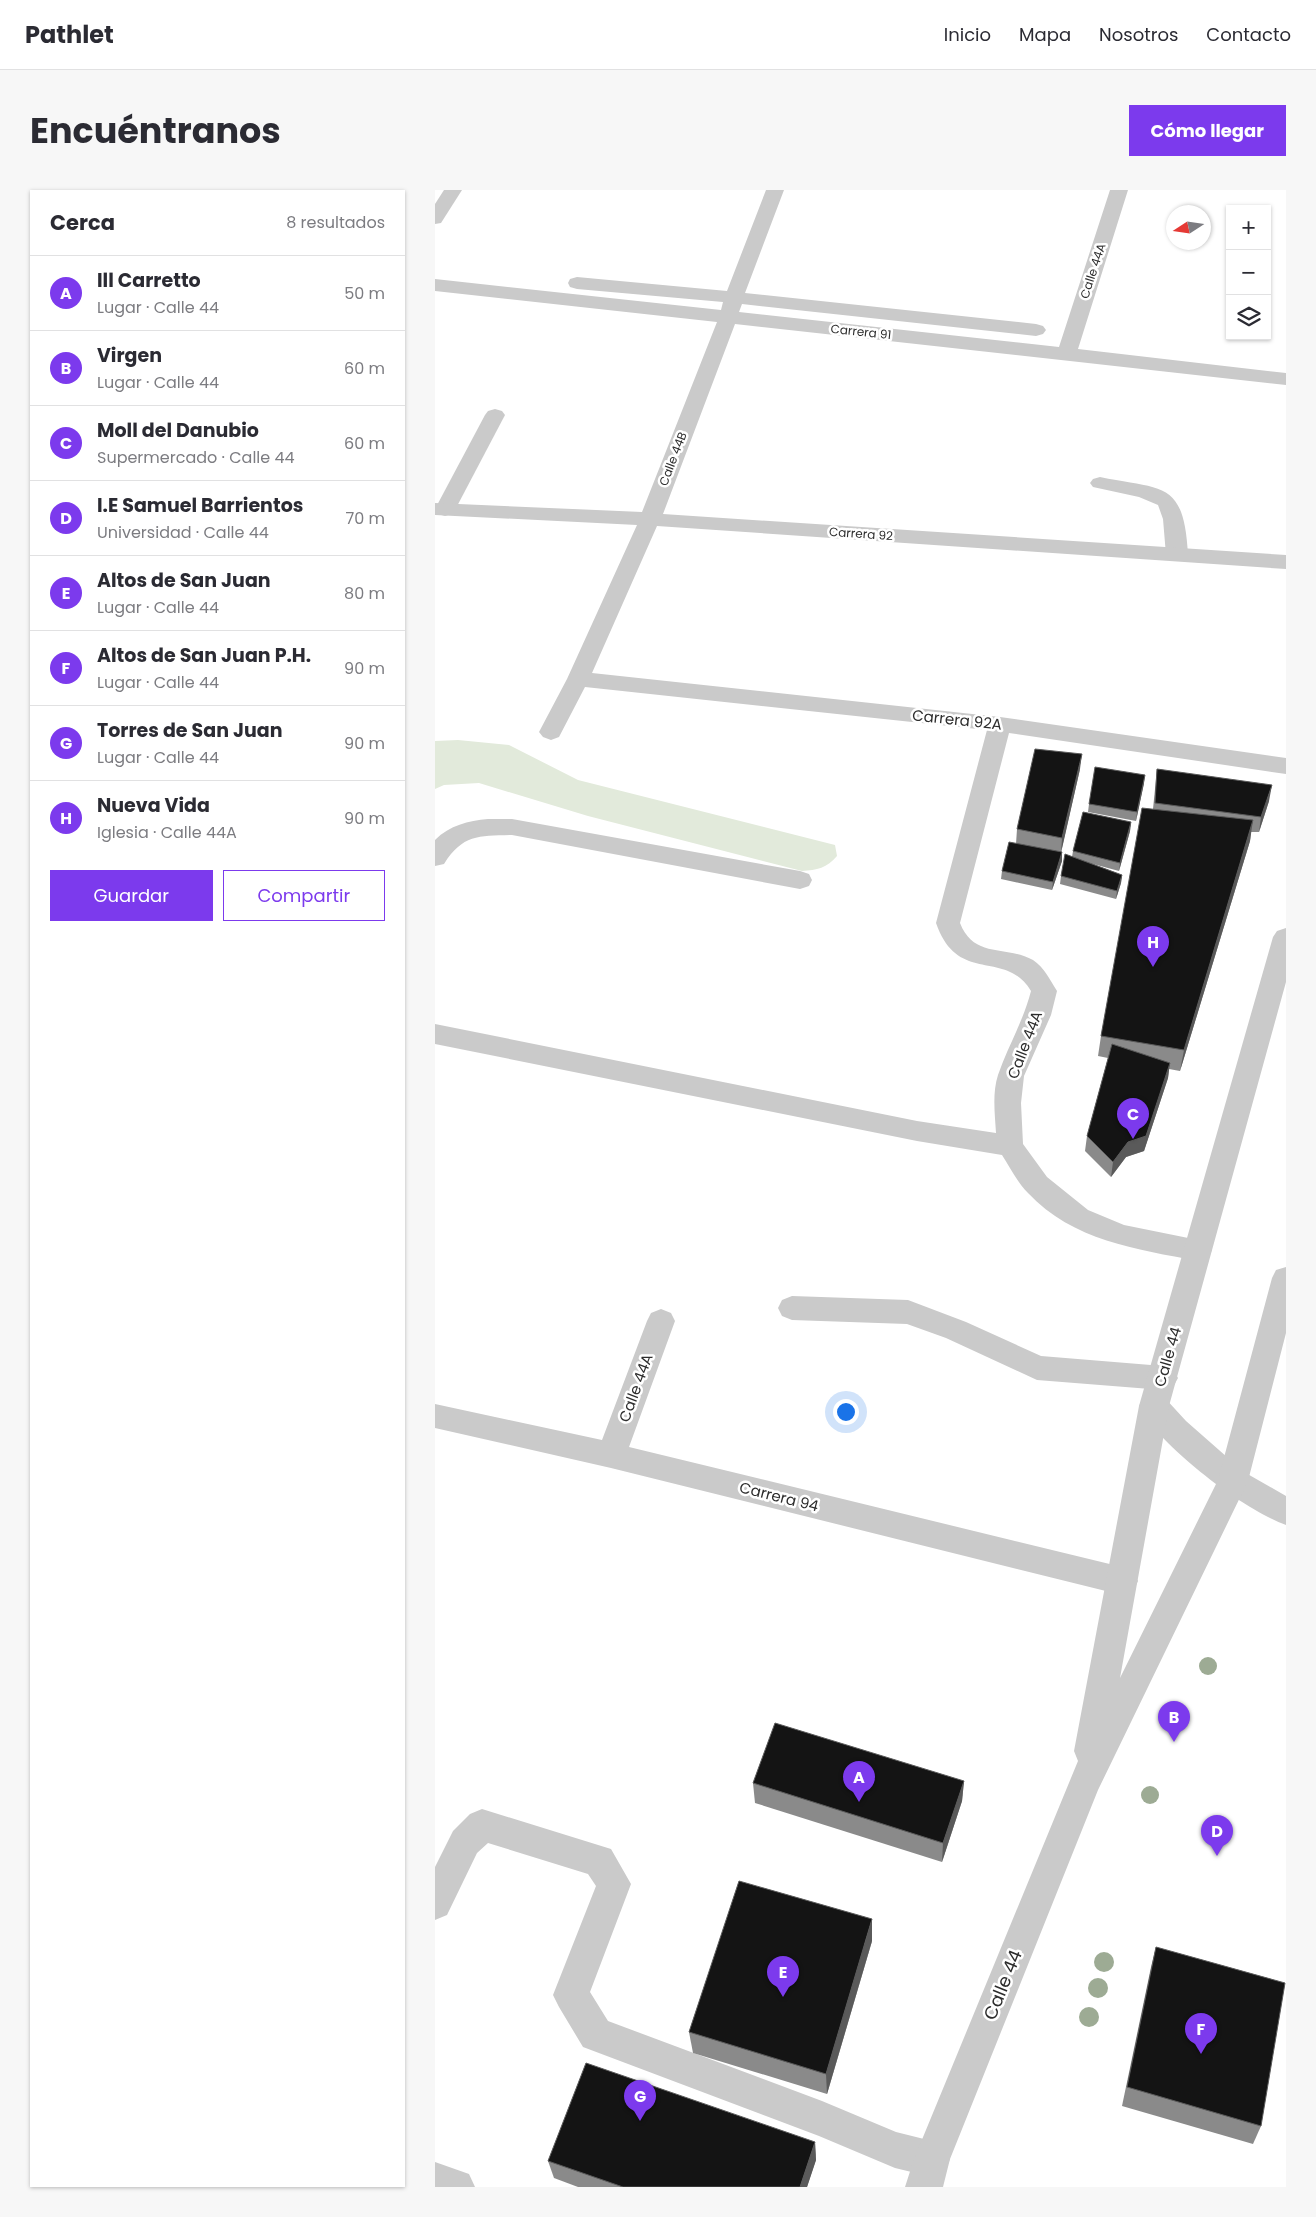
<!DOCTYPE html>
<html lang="es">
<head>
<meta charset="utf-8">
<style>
  body { margin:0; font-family:Poppins,sans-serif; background:#f7f7f7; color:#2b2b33 }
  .controls { position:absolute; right:15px; top:15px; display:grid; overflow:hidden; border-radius:0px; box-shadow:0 1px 4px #0004 }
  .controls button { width:45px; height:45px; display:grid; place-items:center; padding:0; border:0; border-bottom:1px solid #e1e1e2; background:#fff; color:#2b2b33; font:25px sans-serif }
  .compass { position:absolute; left:731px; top:15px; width:45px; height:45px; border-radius:50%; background:#fff; box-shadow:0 1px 4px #0004; rotate:258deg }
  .you { position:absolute; left:410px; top:1221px; width:18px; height:18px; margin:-12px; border:4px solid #fff; border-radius:50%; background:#1a73e8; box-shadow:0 0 0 8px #1a73e833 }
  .badge { display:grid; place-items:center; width:32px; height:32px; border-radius:50%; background:#7c3aed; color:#fff; font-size:16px; font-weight:700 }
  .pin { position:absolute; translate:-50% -41px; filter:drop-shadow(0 1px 2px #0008) }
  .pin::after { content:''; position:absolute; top:26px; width:18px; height:15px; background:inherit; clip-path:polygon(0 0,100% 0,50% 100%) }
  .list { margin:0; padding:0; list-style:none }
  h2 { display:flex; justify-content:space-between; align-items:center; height:65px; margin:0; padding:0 20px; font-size:21px }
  h2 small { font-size:16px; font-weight:400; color:#7c7c81 }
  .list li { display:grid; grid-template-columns:32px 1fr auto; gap:15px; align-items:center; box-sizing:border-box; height:75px; padding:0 20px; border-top:1px solid #e1e1e2 }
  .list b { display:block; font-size:19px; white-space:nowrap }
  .list p { margin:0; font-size:16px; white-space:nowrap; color:#7c7c81 }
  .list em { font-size:16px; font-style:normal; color:#7c7c81 }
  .actions { display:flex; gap:10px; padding:15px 20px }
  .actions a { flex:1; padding:11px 0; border:1px solid #7c3aed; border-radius:0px; text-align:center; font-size:18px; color:#7c3aed }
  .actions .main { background:#7c3aed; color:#fff }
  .icon { flex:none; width:28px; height:28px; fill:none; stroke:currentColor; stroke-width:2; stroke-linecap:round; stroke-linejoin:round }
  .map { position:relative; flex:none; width:851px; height:1997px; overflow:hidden; border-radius:0px }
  header { display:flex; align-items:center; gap:30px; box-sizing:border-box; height:70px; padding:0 25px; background:#fff; border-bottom:1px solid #e1e1e2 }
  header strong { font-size:24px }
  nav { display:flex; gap:28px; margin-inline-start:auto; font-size:18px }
  .intro { display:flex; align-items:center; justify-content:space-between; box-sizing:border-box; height:120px; padding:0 30px }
  h1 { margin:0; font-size:35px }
  .button { padding:12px 22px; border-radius:0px; background:#7c3aed; color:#fff; font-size:18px; font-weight:700 }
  main { display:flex; gap:30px; padding:0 30px }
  aside { flex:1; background:#fff; border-radius:0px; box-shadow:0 1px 4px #0004 }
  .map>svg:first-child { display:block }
</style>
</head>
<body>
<header>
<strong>Pathlet</strong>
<nav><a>Inicio</a><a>Mapa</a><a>Nosotros</a><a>Contacto</a></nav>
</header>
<div class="intro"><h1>Encuéntranos</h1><a class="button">Cómo llegar</a></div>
<main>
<aside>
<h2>Cerca<small>8 resultados</small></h2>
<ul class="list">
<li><span class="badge">A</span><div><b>Ill Carretto</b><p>Lugar · Calle 44</p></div><em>50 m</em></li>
<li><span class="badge">B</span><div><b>Virgen</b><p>Lugar · Calle 44</p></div><em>60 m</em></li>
<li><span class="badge">C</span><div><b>Moll del Danubio</b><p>Supermercado · Calle 44</p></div><em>60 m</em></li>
<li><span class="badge">D</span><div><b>I.E Samuel Barrientos</b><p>Universidad · Calle 44</p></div><em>70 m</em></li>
<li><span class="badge">E</span><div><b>Altos de San Juan</b><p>Lugar · Calle 44</p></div><em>80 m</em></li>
<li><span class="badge">F</span><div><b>Altos de San Juan P.H.</b><p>Lugar · Calle 44</p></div><em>90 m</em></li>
<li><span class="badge">G</span><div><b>Torres de San Juan</b><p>Lugar · Calle 44</p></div><em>90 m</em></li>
<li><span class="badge">H</span><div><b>Nueva Vida</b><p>Iglesia · Calle 44A</p></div><em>90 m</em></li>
</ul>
<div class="actions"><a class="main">Guardar</a><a>Compartir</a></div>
</aside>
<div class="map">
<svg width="851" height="1997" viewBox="0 0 851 1997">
  <rect width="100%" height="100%" fill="#fff"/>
  <!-- green -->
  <path fill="#e2eadb" d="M23 550 74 555 143 590 400 655 402 666C392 678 382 680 367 681L153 626 44 593 9 595 0 599V551Z"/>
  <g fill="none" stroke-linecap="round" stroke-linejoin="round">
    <!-- service -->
    <g fill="#cacaca" fill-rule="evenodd">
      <path d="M60 219 67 221 70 225 20 320 17 324 10 326 3 324 0 319 50 225 53 221Z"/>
      <path d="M665 287C728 300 749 290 753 365L750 370 742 371 734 370 731 365 728 329 723 315 704 307 658 297 655 293 658 289Z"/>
      <path d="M357 1106 473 1110 531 1132 606 1166 728 1176 738 1179 743 1188 738 1197 728 1200 602 1190 511 1148 472 1134 357 1130 347 1126 343 1118 347 1110Z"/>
    </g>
    <!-- minor -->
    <g fill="#cacaca" fill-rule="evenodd">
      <path d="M9 0H27L6 33 0 34V14Z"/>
      <path d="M331 0H349L310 103 601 134 608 136 611 140 608 144 601 146 307 114 304 122 624 157 675 0H693L643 159 851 183V195L300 134 228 324 851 365V379L222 336 157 483 565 527 851 568V584L574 543 525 733C539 769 571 755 598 770 609 777 615 790 622 801L616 825 589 886 586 913 588 954 612 987 653 1020 689 1035 773 1052 777 1060 773 1068 763 1071C701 1059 638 1051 593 1003 582 992 575 977 567 965L482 951 0 854V834L482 931 561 943C560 925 557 903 563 885 573 856 588 832 596 801 570 758 523 796 501 733L552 540 150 497 124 547 116 550 108 547 104 542 132 489 202 335 0 325V313L207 322 282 132 0 101V89L286 120 288 112 142 99 135 97 133 93 135 89 142 87 292 101Z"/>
      <path d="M53 629H77L365 681 374 684 377 690 374 696 365 699 77 645C44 646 28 644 9 674L0 676V650C15 635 33 631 53 629Z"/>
      <path d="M226 1119 236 1123 240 1131 194 1257 687 1377 698 1381 703 1391 698 1401 687 1405 176 1278 0 1238V1214L167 1250 212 1131 216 1123Z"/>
      <path d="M719 1204 729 1207 751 1231 809 1282 851 1306V1335C809 1320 724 1256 704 1216L709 1207Z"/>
      <path d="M47 1619 176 1659 196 1694 155 1802 173 1831 387 1911 461 1942 497 1951 510 1956 515 1969 510 1982 497 1987 460 1978 384 1946 148 1857 124 1817 118 1805 161 1696 153 1684 53 1653 42 1663 12 1725 0 1730V1677L18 1641 35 1624Z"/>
      <path d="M0 1972 34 1984 40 1997H0Z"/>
    </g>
    <!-- tertiary -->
    <path fill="#cacaca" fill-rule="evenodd" d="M851 738V792L734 1216 685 1488 783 1290 837 1088 841 1080 851 1077V1143L813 1291 663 1600 515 1969 508 1997H470L479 1969 643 1571 639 1561 704 1216 838 747 842 741Z"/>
  </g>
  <!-- trees -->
  <g fill="#9dab94">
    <circle cx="773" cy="1476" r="9"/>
    <circle cx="715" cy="1605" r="9"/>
    <circle cx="669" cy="1772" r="10"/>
    <circle cx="663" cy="1798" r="10"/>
    <circle cx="654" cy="1827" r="10"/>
  </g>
  <!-- wall -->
  <g fill="#8a8a8a">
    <path d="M645 579 626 662 627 671 617 700 566 689 567 681 581 654 582 639Z"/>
    <path d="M722 579 834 611 824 642H816L815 651 745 881 734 879 733 888 709 961 691 967 676 987 650 961 652 946 673 868 663 866 666 846 718 619Z"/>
    <path d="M709 593 701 631 653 622 654 614Z"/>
    <path d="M696 632 695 641 684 681 658 674 687 685 686 693 681 709 625 694 626 686 637 667 638 661Z"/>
    <path d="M529 1591 527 1611 507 1672 320 1613 318 1593Z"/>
    <path d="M437 1751 392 1904 258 1863 254 1842Z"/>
    <path d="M721 1757 826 1936 818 1954 687 1916 716 1777Z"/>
    <path d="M380 1952 381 1970 372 1997H143L119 1988 113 1971Z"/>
  </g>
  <!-- shaded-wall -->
  <g fill="#5a5a5a">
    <path d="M647 564 645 579 626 663 627 648Z"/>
    <path d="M710 585 709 593 701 631 702 622Z"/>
    <path d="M837 595 834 611 824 642 826 627Z"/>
    <path d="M818 630 815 651 745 881 749 860Z"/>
    <path d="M696 632 695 641 684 681 685 673Z"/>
    <path d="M627 662V671L617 700 618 692Z"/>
    <path d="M687 685 686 693 681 709 682 701Z"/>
    <path d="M735 873 733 888 709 961 691 967 676 987 678 972 693 952Z"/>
    <path d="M529 1591 527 1611 507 1672 508 1653Z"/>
    <path d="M437 1729V1751L392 1904 391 1884Z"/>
    <path d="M380 1952 381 1970 372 1997H365Z"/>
  </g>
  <!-- building -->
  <g fill="#141414" stroke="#5a5a5a">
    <path d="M600 559 647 564 627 648 582 639Z"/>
    <path d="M660 577 710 585 702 622 654 614Z"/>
    <path d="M722 579 837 595 826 627 720 613Z"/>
    <path d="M707 618 818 630 749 860 666 846Z"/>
    <path d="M648 622 696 632 685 673 638 661Z"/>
    <path d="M574 652 627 662 618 692 567 681Z"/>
    <path d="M630 664 687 685 682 701 626 686Z"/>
    <path d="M677 854 735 873 711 946 693 952 678 972 652 946Z"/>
    <path d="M340 1533 529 1591 508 1653 318 1593Z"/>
    <path d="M304 1691 437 1729 391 1884 254 1842Z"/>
    <path d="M721 1757 850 1793 826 1936 692 1897Z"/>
    <path d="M151 1873 380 1952 365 1997H188L113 1971Z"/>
  </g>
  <g text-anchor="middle" stroke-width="5" stroke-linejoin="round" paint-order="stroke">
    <!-- far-street labels -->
    <g font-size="12" fill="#2d2d2d" stroke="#fff">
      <text transform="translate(658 81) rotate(-72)" y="4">Calle 44A</text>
      <text transform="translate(426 142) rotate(6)" y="4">Carrera 91</text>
      <text transform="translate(238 269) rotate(-69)" y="4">Calle 44B</text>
      <text transform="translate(426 344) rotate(4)" y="4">Carrera 92</text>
    </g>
    <!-- street labels -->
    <g font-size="15" fill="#2d2d2d" stroke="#fff">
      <text transform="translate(522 530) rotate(6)" y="5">Carrera 92A</text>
      <text transform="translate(590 855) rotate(-69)" y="5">Calle 44A</text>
      <text transform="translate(733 1167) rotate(-74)" y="5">Calle 44</text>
      <text transform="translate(201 1198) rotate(-70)" y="5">Calle 44A</text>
      <text transform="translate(344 1307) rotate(14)" y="5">Carrera 94</text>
    </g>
    <!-- near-street labels -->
    <g font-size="18" fill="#2d2d2d" stroke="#fff">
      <text transform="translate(568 1795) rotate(-68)" y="6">Calle 44</text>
    </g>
  </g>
</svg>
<div class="controls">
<button>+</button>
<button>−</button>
<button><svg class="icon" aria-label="layers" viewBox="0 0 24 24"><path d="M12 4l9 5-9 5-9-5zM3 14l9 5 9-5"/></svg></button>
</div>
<svg class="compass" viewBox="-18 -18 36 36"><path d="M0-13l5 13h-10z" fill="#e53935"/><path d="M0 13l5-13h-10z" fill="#7c7c81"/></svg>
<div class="you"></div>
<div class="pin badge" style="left:424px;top:1612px">A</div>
<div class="pin badge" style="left:739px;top:1552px">B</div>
<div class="pin badge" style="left:698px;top:949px">C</div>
<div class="pin badge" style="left:782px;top:1666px">D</div>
<div class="pin badge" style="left:348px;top:1807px">E</div>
<div class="pin badge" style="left:766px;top:1864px">F</div>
<div class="pin badge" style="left:205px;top:1931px">G</div>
<div class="pin badge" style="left:718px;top:777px">H</div>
</div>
</main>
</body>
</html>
